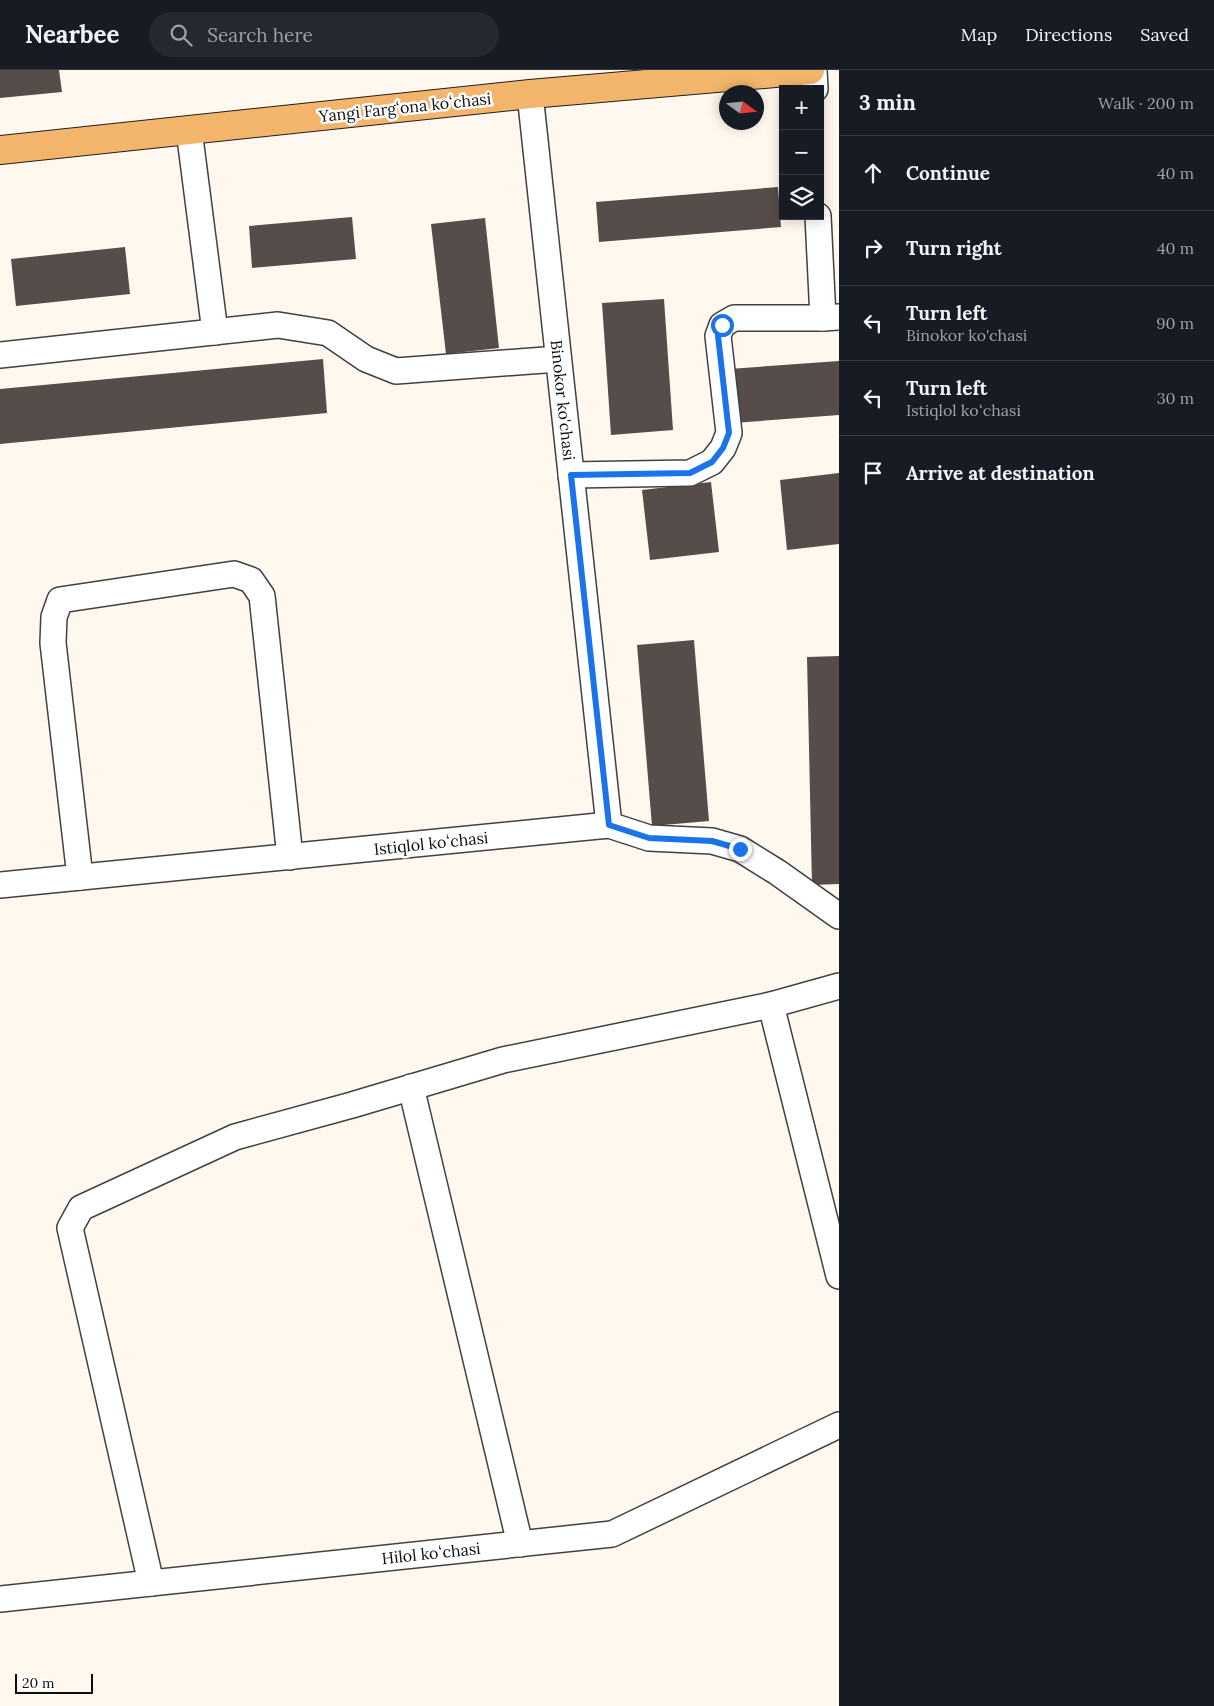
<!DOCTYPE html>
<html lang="en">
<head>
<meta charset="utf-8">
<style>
  body { margin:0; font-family:Lora,serif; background:#242831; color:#f1f3f6 }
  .controls { position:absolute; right:15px; top:15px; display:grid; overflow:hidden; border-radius:0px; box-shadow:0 2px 12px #0003 }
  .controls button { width:45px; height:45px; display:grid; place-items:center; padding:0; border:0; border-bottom:1px solid #363941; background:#171b24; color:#f1f3f6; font:25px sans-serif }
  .compass { position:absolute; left:719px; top:15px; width:45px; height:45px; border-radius:50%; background:#171b24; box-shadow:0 2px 12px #0003; rotate:105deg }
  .scale { position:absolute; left:15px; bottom:12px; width:78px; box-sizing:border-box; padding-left:5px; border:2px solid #0e0e0e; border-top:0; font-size:14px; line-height:18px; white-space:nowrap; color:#0e0e0e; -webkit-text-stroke:4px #fff; paint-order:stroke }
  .stop { position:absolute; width:15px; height:15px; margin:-11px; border:4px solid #1a73e8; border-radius:50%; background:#fff }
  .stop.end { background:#1a73e8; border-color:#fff; box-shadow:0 1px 5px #0008 }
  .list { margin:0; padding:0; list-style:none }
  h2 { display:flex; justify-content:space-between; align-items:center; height:65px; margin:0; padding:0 20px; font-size:21px }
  h2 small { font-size:16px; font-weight:400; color:#9ea1a6 }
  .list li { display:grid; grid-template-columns:32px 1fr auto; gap:15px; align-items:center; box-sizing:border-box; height:75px; padding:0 20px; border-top:1px solid #363941 }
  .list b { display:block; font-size:19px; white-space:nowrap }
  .list p { margin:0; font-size:16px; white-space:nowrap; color:#9ea1a6 }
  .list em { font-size:16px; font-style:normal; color:#9ea1a6 }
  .icon { flex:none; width:28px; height:28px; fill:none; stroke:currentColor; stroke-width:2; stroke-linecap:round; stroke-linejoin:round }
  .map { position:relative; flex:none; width:839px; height:1636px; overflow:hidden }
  header { display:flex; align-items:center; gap:30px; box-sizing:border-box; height:70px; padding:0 25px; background:#171b24; border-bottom:1px solid #363941 }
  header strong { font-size:24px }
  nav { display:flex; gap:28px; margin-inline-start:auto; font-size:18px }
  .search { width:350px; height:45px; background:#242831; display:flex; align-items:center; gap:12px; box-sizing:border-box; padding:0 18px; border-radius:28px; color:#9ea1a6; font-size:19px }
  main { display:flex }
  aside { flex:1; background:#171b24 }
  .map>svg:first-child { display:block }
</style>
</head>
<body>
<header>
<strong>Nearbee</strong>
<div class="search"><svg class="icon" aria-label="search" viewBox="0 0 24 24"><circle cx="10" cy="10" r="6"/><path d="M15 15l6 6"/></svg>Search here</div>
<nav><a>Map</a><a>Directions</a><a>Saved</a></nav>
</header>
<main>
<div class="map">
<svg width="839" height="1636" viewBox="0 0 839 1636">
  <rect width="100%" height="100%" fill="#fef8ef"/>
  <!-- building -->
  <g fill="#564c4a">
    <path d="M0 0H59L62 22 0 28Z"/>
    <path d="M778 117 781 157 599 172 596 132Z"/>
    <path d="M352 147 356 189 252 198 249 156Z"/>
    <path d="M485 148 499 278 446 284 431 154Z"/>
    <path d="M125 177 130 224 16 236 11 189Z"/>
    <path d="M664 229 673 360 611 365 602 233Z"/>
    <path d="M323 289 327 343 0 374V319Z"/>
    <path d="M839 291V345L720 354 715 300Z"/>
    <path d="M839 403V474L787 480 780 410Z"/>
    <path d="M711 412 719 482 650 490 642 420Z"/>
    <path d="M694 570 709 751 652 756 637 575Z"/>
    <path d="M839 586V814L812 815 807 587Z"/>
  </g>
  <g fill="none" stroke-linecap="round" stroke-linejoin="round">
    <defs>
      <g id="minor">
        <path d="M814 0 815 19"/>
        <path id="s1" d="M530 24 609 755"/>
        <path d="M189 60 215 262"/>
        <path d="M818 146 823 248"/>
        <path d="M0 285 278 255 328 263 366 289 396 301 558 289"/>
        <path d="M571 405 690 403 712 392 723 378 729 363 718 266 722 255 734 248H823L839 247"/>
        <path d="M80 807 53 573 54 547 60 530 234 504 251 510 262 526 290 787"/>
        <path d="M0 815 609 755 649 768 712 771 740 779 777 802 839 846"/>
        <path d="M771 935 839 1206"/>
        <path d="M411 1017 520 1474"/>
        <path d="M151 1513 70 1158 81 1138 235 1067 352 1035 503 990 771 935 839 916"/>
        <path d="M0 1529 612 1464 839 1355"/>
      </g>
      <path id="major" d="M0 80 530 24 810 0"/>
    </defs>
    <!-- minor casing -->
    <use href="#minor" stroke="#414141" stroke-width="28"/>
    <!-- major casing -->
    <use href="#major" stroke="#1f1f1f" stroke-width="30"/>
    <!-- minor -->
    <use href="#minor" stroke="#fff" stroke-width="25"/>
    <!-- major -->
    <use href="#major" stroke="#f3b56b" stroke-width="28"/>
  </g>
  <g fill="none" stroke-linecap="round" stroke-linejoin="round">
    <!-- route -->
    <path stroke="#1a73e8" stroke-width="6" d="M722 255 718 266 729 363 723 378 712 392 690 403 571 405 609 755 649 768 712 771 740 779"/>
  </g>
  <g text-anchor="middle" stroke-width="5" stroke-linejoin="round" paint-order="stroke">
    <!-- street labels -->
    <g font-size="16" fill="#0e0e0e" stroke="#fff">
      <text transform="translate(405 37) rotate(-6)" y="6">Yangi Fargʻona koʻchasi</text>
      <text dy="6" stroke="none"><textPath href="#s1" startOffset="308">Binokor ko'chasi</textPath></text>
      <text transform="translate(431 773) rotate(-6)" y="6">Istiqlol koʻchasi</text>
      <text transform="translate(431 1483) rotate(-6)" y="6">Hilol koʻchasi</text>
    </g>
  </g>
</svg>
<div class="controls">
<button>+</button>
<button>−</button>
<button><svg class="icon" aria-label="layers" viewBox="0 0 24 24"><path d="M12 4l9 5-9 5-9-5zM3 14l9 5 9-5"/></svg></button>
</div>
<svg class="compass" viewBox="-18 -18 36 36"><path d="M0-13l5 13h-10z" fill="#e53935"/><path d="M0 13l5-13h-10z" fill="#9ea1a6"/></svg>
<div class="scale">20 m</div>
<div class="stop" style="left:722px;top:255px"></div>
<div class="stop end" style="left:740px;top:779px"></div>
</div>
<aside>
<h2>3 min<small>Walk · 200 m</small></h2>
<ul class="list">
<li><svg class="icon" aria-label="ahead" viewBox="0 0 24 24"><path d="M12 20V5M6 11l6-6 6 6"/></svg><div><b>Continue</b></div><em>40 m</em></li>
<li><svg class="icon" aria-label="right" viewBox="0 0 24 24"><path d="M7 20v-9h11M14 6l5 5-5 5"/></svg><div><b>Turn right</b></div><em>40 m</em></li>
<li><svg class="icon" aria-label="left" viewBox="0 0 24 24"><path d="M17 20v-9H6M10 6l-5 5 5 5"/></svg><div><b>Turn left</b><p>Binokor ko'chasi</p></div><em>90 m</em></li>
<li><svg class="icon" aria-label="left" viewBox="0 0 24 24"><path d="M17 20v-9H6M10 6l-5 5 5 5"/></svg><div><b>Turn left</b><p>Istiqlol koʻchasi</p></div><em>30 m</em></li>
<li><svg class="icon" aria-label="arrive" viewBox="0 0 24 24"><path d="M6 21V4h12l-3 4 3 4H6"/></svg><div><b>Arrive at destination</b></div></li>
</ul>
</aside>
</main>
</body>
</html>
